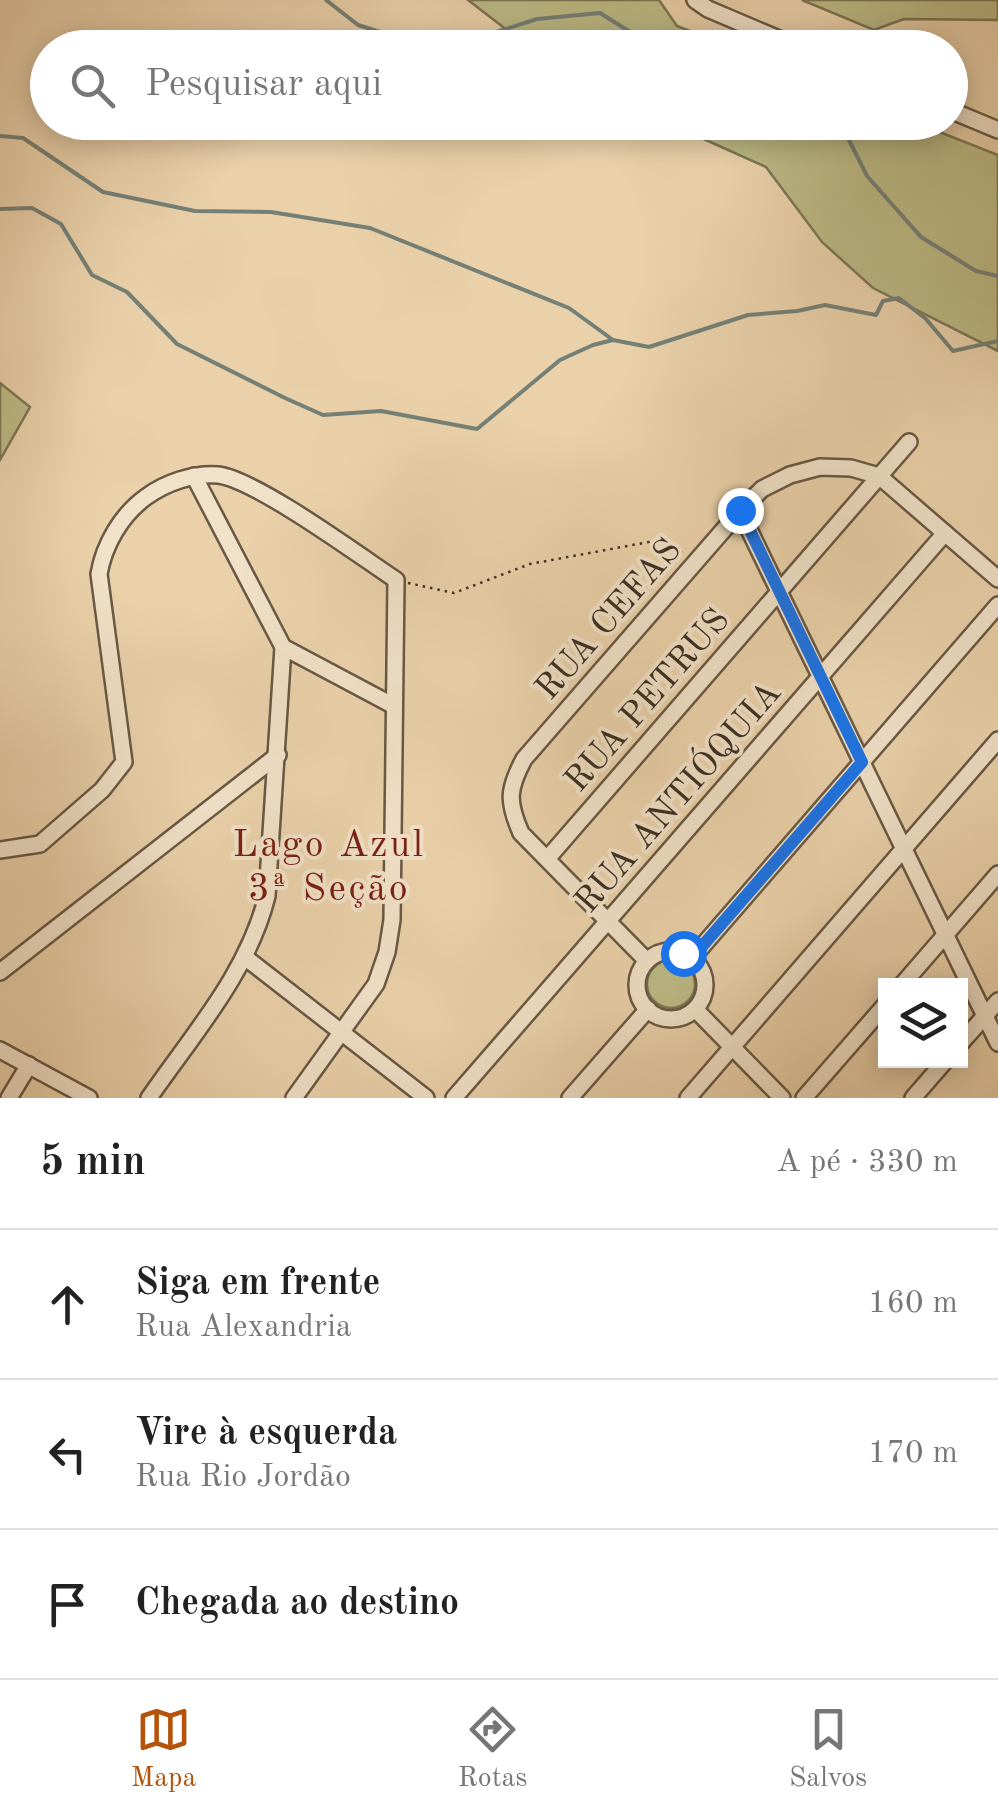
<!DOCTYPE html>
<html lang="pt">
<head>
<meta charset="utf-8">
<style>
  body { margin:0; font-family:"Old Standard TT",serif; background:#f2f2f2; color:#222 }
  .controls { position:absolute; right:30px; bottom:30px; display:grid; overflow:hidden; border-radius:0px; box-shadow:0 5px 25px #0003 }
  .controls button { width:90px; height:90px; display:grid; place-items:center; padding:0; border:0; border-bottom:2px solid #e0e0e0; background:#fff; color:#222; font:50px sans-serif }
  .stop { position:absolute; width:30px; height:30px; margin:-22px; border:8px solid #1a73e8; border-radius:50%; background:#fff }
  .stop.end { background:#1a73e8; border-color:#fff; box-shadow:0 2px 10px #0008 }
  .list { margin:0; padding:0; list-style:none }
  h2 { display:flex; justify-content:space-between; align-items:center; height:130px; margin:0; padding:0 40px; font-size:42px }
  h2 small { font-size:32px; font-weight:400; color:#767676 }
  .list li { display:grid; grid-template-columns:65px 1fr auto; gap:30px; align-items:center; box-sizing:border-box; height:150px; padding:0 40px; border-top:2px solid #e0e0e0 }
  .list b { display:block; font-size:38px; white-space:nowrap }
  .list p { margin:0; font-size:32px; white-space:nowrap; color:#767676 }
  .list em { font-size:32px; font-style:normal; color:#767676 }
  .icon { flex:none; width:55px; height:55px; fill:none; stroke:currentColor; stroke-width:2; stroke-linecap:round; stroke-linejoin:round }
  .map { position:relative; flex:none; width:998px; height:1098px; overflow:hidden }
  .search { position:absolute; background:#fff; box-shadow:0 5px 25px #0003; left:30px; right:30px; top:30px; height:110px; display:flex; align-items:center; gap:25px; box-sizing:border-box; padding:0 35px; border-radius:55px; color:#767676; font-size:38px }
  .sheet { height:580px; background:#fff }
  nav { display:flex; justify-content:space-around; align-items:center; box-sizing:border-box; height:140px; border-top:2px solid #e0e0e0; background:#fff; font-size:28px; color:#767676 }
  nav a { display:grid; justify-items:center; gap:5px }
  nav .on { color:#b45309 }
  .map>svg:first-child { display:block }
</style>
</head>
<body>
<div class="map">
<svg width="998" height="1098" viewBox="0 0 998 1098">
  <rect width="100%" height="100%" fill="#ead1aa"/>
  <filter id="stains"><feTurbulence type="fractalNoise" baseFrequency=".002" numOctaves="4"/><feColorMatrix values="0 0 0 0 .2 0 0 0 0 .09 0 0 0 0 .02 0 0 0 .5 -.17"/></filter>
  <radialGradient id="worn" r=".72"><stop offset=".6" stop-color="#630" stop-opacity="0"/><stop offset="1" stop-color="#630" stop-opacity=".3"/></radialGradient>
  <!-- green -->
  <g fill="#bcba85" stroke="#7c7554" stroke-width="2.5">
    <path d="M468 0H659L677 26 731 47H529Z"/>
    <path d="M802 0H998V20L904 19 874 30Z"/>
    <path d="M668 123H917L998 155V351L873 288 822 242 766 167Z"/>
    <path d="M0 383 30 407 0 460Z"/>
    <circle cx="671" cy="984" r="24"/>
  </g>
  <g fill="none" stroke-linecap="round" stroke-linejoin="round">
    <!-- stream -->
    <g stroke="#748076" stroke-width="4">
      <path d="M326 0 358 25 380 32 465 42 537 19 600 13 656 48"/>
      <path d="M840 122 867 176 921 237 976 271 998 276"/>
      <path d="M0 136 23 138 103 192 195 211 271 212 370 228 569 308 613 340"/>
      <path d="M0 209 32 208 61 224 92 275 127 292 177 344 285 398 323 415 381 411 477 429 560 360 593 345 613 340 649 347 748 315 797 311 825 305 876 315 883 301 899 298 926 319 953 351 998 341"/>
    </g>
    <defs>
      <g id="minor">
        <path d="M695 0 708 9 800 48"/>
        <path d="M950 110 998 130"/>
        <path d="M194 476 283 647 394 706"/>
        <path d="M740 511 998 1043"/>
        <path d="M0 850 40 844 102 790 124 762 99 574C104 545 121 515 146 497 165 483 193 473 218 475 255 479 360 556 396 580L392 920 387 952 376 984 294 1098"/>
        <path d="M547 859 909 442"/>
        <circle cx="671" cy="985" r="34"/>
        <path d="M246 958 426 1098"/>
        <path d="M692 958 998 605"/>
        <path d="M647 961 521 833C507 801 508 789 524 759L740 511 762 489 790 475 820 467 851 468 879 476 998 579"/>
        <path d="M0 972 278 755"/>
        <path d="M901 986 998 874"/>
        <path d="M695 1009 782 1098"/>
        <path d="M960 1044 998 1001"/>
        <path d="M0 1050 89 1098"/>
        <path d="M9 1098 29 1065"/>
        <path d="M149 1098C193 1034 248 973 267 896L283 647"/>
        <path d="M454 1098 945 533"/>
        <path d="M570 1098 648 1009"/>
        <path d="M688 1098 998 740"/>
        <path d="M804 1098 886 1004"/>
        <path d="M913 1098 946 1060"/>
      </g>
    </defs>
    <!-- minor casing -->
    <use href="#minor" stroke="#685844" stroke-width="20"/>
    <!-- path -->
    <path stroke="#3d3022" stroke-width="2.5" stroke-dasharray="2.5 5" stroke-linecap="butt" d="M408 583 454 593 530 564 665 539 685 555"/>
    <!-- minor -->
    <use href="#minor" stroke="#f1e1c8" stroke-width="15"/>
  </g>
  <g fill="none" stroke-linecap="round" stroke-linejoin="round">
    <!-- route -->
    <path stroke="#1a73e8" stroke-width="12" d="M683 953 692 958 862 762 740 510"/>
  </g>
  <g text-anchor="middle" stroke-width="8" stroke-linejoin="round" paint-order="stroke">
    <!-- street labels -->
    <g font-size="35" fill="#3d3022" stroke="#f1e1c8">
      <text transform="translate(607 618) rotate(-49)" y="12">RUA CEFAS</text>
      <text transform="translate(646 699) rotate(-49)" y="12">RUA PETRUS</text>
      <text transform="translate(677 796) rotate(-49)" y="12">RUA ANTIÓQUIA</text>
    </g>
    <!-- neighbourhood labels -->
    <g font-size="38" letter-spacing="2.5" fill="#7a1f14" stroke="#f1e1c8">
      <text x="329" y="856">Lago Azul<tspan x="329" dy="44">3ª Seção</tspan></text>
    </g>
  </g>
  <rect width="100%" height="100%" filter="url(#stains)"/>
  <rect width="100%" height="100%" fill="url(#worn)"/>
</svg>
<div class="controls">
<button><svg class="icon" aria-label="layers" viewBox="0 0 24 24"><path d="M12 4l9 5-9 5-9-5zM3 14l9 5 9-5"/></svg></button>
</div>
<div class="stop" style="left:683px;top:953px"></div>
<div class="stop end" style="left:740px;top:510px"></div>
<div class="search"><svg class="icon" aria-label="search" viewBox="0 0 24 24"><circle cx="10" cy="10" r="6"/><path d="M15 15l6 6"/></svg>Pesquisar aqui</div>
</div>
<section class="sheet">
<h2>5 min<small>A pé · 330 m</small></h2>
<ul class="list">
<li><svg class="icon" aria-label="ahead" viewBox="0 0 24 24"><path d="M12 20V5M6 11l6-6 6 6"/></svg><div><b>Siga em frente</b><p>Rua Alexandria</p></div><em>160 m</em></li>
<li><svg class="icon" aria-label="left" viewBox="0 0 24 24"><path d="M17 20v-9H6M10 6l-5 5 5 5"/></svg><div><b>Vire à esquerda</b><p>Rua Rio Jordão</p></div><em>170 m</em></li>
<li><svg class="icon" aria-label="arrive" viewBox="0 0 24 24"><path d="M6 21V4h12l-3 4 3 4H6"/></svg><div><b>Chegada ao destino</b></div></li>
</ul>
</section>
<nav>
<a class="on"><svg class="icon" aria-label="map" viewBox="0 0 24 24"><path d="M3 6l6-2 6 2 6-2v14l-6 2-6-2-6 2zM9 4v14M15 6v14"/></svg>Mapa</a>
<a><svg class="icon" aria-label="directions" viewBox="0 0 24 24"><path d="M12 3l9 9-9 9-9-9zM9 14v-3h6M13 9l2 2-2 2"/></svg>Rotas</a>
<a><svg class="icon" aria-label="saved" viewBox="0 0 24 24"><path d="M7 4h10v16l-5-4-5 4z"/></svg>Salvos</a>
</nav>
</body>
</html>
